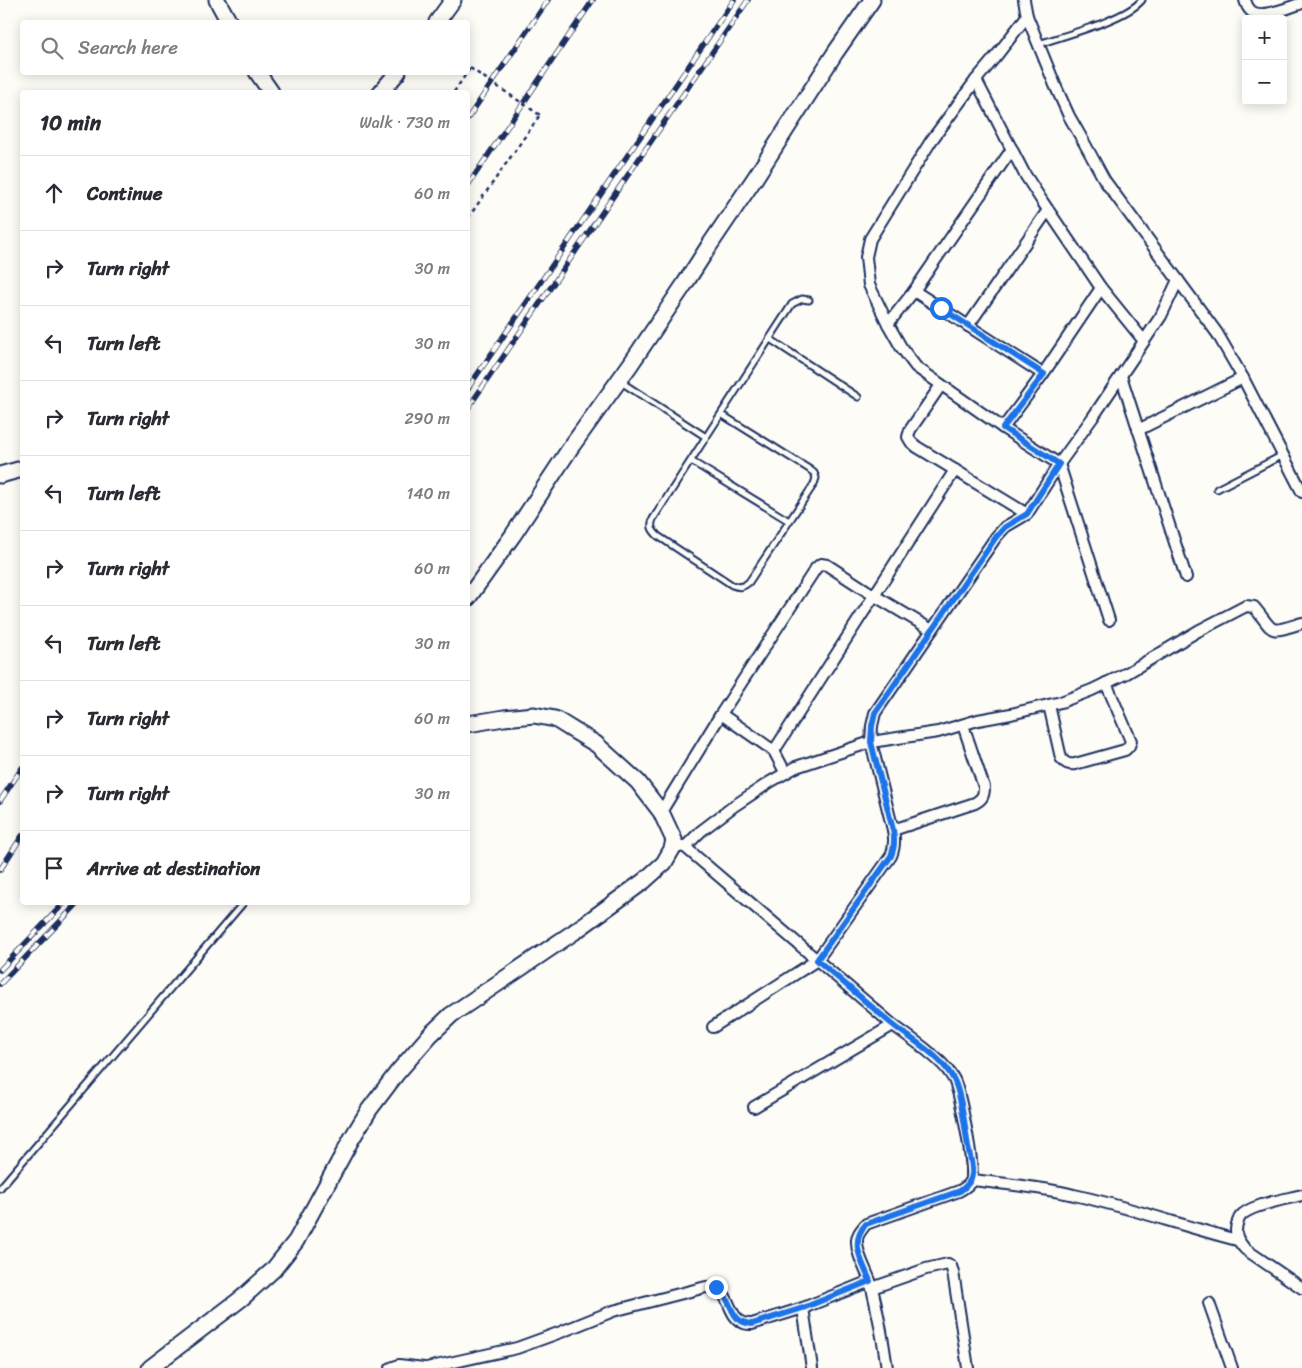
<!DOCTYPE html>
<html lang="en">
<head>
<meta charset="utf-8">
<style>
  body { margin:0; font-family:Sriracha,sans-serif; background:#f7f7f7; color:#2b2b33 }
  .controls { position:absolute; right:15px; top:15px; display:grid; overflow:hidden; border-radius:5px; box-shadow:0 2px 12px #0003 }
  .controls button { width:45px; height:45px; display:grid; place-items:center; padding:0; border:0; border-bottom:1px solid #e1e1e2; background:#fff; color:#2b2b33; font:25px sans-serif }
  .stop { position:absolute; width:15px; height:15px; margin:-11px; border:4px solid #1a73e8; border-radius:50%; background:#fff }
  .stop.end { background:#1a73e8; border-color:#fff; box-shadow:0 1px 5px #0008 }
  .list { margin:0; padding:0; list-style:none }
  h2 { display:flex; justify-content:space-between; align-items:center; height:65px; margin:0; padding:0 20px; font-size:21px }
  h2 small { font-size:16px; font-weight:400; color:#7c7c81 }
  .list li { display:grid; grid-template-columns:32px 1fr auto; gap:15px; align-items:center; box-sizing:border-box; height:75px; padding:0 20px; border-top:1px solid #e1e1e2 }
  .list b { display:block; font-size:19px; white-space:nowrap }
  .list em { font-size:16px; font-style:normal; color:#7c7c81 }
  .icon { flex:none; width:28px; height:28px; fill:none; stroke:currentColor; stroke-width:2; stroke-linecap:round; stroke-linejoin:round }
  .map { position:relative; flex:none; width:1302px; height:1368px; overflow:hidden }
  .search { position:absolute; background:#fff; box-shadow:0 2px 12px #0003; left:20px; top:20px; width:450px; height:55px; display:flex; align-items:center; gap:12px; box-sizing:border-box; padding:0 18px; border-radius:5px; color:#7c7c81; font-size:19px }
  .panel { position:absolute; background:#fff; box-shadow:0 2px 12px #0003; left:20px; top:90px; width:450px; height:815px; border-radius:5px }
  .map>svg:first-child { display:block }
</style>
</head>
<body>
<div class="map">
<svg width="1302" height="1368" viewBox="0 0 1302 1368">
  <rect width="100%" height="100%" fill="#fdfcf7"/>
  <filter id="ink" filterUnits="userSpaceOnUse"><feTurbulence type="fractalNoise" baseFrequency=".02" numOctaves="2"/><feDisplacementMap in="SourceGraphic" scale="10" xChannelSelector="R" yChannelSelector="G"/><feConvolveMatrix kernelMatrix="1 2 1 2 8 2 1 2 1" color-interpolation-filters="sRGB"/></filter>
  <g filter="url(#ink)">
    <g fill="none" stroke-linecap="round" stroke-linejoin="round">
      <defs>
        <g id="lane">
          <path d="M1039 44C1065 35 1125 20 1142 0"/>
          <path d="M770 339 858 397"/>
          <path d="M621 382 706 437"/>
          <path d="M721 414 809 469 814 473 816 478 814 484 749 582C743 587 740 588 732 585L658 536C652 530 650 527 653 519L792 304 802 299 809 300"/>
          <path d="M691 461 789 521"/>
          <path d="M1217 489 1283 455"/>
          <path d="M0 1188 244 902"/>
        </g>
        <g id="street">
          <path d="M1024 0 1027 16"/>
          <path d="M1245 0C1246 4 1248 8 1251 11 1261 20 1290 7 1302 3"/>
          <path d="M976 80 931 141 870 239 866 257 869 285 888 324 901 347 916 367 1003 428 1059 464 1109 620"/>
          <path d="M1178 280 1217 333 1243 378 1302 492"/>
          <path d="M914 291 1043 374"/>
          <path d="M888 324 914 291 1012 149"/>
          <path d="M968 326 1048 210"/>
          <path d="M1121 376 1186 577"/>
          <path d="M941 385 910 430 908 437 911 442 917 447 1027 514"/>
          <path d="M1003 428 1043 374 1101 288"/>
          <path d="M1138 430 1243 378"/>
          <path d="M1049 705 1061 758C1065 763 1068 765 1075 764L1125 750 1129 746 1131 741 1106 683"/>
          <path d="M721 714 774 751 785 772"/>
          <path d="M774 751 955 470"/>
          <path d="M661 812 721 714 816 568 821 564 827 565 875 596 932 630"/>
          <path d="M893 830 975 803C982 799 984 796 984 787L963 725"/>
          <path d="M679 846 685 847 701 831 734 806 770 782 796 767 871 742 938 732 978 720 1011 714 1061 702 1092 690 1127 673 1198 631 1246 606 1254 607C1276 633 1266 634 1302 623"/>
          <path d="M685 847 817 960 891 856C895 847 895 840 893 830L871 742 872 726 875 713 996 537 1005 527 1027 514 1059 464 1093 417 1161 316 1178 280 1105 181 1086 146 1069 116 1055 85 1027 16 997 55 976 80 1024 173 1042 201 1101 288 1144 341"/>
          <path d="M713 1027 817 960 893 1025 754 1107"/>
          <path d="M972 1180C1006 1184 1041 1187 1074 1195 1129 1207 1183 1226 1237 1240"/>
          <path d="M1302 1195C1287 1199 1248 1205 1240 1217 1239 1218 1238 1222 1237 1224 1234 1235 1238 1241 1245 1249L1302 1288"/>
          <path d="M872 1288 926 1269 948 1264 951 1266 953 1272 968 1368"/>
          <path d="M1209 1303 1232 1368"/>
          <path d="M803 1308 812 1368"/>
          <path d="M391 1368 399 1365 424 1368"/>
          <path d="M427 1368 517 1348 561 1332 613 1311 706 1287C708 1287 711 1287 714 1287 730 1291 728 1318 744 1323 746 1324 749 1324 752 1324L803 1308 870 1281"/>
          <path d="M887 1368C883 1340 878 1312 871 1284 867 1270 856 1255 857 1240 857 1234 862 1229 866 1224L959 1191C964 1188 969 1186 971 1181 976 1171 960 1095 955 1082 954 1079 951 1075 949 1072 939 1057 909 1037 893 1025"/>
        </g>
        <g id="secondary">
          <path d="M217 0 229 22"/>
          <path d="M437 22 453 0"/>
          <path d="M257 72 271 92"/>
          <path d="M381 92 398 72"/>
          <path d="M0 475 22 469"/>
          <path d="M468 598 513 535 571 447 630 365 684 285 709 246 755 178 835 53 872 0"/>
          <path d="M150 1368 242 1298 273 1270 296 1241 352 1138 369 1110 397 1073 430 1035 451 1015 574 932 644 881 664 863 672 849 674 840 661 812 651 799 638 782 596 744 576 732 555 719 534 715 504 718 468 724"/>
        </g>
      </defs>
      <!-- lane casing -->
      <use href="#lane" stroke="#1b2f5e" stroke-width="9"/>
      <!-- street casing -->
      <use href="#street" stroke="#1b2f5e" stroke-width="14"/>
      <!-- secondary casing -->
      <use href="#secondary" stroke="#1b2f5e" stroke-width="19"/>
      <!-- path -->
      <g stroke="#1b2f5e" stroke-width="2.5" stroke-dasharray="4 4" stroke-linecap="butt">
        <path d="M454 92 470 68"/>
        <path d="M468 218 540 115"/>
      </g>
      <!-- lane -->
      <use href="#lane" stroke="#fdfcf7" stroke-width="5"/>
      <!-- street -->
      <use href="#street" stroke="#fdfcf7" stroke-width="10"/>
      <!-- secondary -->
      <use href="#secondary" stroke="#fdfcf7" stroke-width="15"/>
      <defs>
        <g id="rail">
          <path d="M468 118 548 0"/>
          <path d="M468 185 593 0"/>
          <path d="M468 388 734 0"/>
          <path d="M468 408 748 0"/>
          <path d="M0 801 22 768"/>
          <path d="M0 870 22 836"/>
          <path d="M0 970 65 902"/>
          <path d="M0 984 79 902"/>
        </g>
      </defs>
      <!-- rail casing -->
      <use href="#rail" stroke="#1b2f5e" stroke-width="5.5"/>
      <!-- rail -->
      <use href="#rail" stroke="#fdfcf7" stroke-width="4" stroke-dasharray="11" stroke-linecap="butt"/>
      <!-- path-bridge -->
      <path stroke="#1b2f5e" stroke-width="2.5" stroke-dasharray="4 4" stroke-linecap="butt" d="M470 68 540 115"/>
    </g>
  </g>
  <g fill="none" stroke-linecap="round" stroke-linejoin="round" filter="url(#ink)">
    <!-- route -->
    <path stroke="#1a73e8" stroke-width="6" d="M716 1287C718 1289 720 1290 722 1292 734 1306 730 1322 752 1324L803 1308 870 1281C862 1261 849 1242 866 1224L960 1191C978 1179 972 1166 968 1147 965 1129 962 1096 954 1080 942 1056 913 1041 892 1024 867 1003 842 981 817 960L891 856C895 847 895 840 893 830L871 742 872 726 875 713 996 537 1005 527 1027 514 1059 464 1003 428 1044 374 941 308"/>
  </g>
</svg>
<div class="controls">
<button>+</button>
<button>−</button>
</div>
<div class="stop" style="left:941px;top:308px"></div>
<div class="stop end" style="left:716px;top:1287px"></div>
<div class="search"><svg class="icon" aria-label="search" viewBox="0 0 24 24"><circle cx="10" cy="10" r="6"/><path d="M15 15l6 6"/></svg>Search here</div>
<section class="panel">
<h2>10 min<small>Walk · 730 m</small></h2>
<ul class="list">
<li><svg class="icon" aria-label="ahead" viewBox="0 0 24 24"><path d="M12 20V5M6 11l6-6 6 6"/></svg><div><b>Continue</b></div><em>60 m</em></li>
<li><svg class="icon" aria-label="right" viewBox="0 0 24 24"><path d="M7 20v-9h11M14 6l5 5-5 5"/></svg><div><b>Turn right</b></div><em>30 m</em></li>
<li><svg class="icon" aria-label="left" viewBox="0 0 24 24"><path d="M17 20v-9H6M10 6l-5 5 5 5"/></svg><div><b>Turn left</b></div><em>30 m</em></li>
<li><svg class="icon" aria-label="right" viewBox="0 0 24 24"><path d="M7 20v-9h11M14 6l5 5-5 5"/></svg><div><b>Turn right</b></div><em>290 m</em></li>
<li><svg class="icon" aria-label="left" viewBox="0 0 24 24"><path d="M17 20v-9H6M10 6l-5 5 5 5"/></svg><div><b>Turn left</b></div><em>140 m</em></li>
<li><svg class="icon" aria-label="right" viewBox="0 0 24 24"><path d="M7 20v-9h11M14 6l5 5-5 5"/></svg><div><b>Turn right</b></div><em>60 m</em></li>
<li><svg class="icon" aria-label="left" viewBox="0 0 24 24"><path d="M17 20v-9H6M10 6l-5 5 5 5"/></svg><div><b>Turn left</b></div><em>30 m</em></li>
<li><svg class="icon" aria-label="right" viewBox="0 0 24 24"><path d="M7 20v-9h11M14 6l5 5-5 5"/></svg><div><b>Turn right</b></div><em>60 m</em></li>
<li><svg class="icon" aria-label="right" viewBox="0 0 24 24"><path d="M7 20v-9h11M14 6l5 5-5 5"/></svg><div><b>Turn right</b></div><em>30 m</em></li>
<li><svg class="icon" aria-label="arrive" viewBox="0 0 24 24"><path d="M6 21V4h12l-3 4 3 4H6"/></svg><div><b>Arrive at destination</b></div></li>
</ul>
</section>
</div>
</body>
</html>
